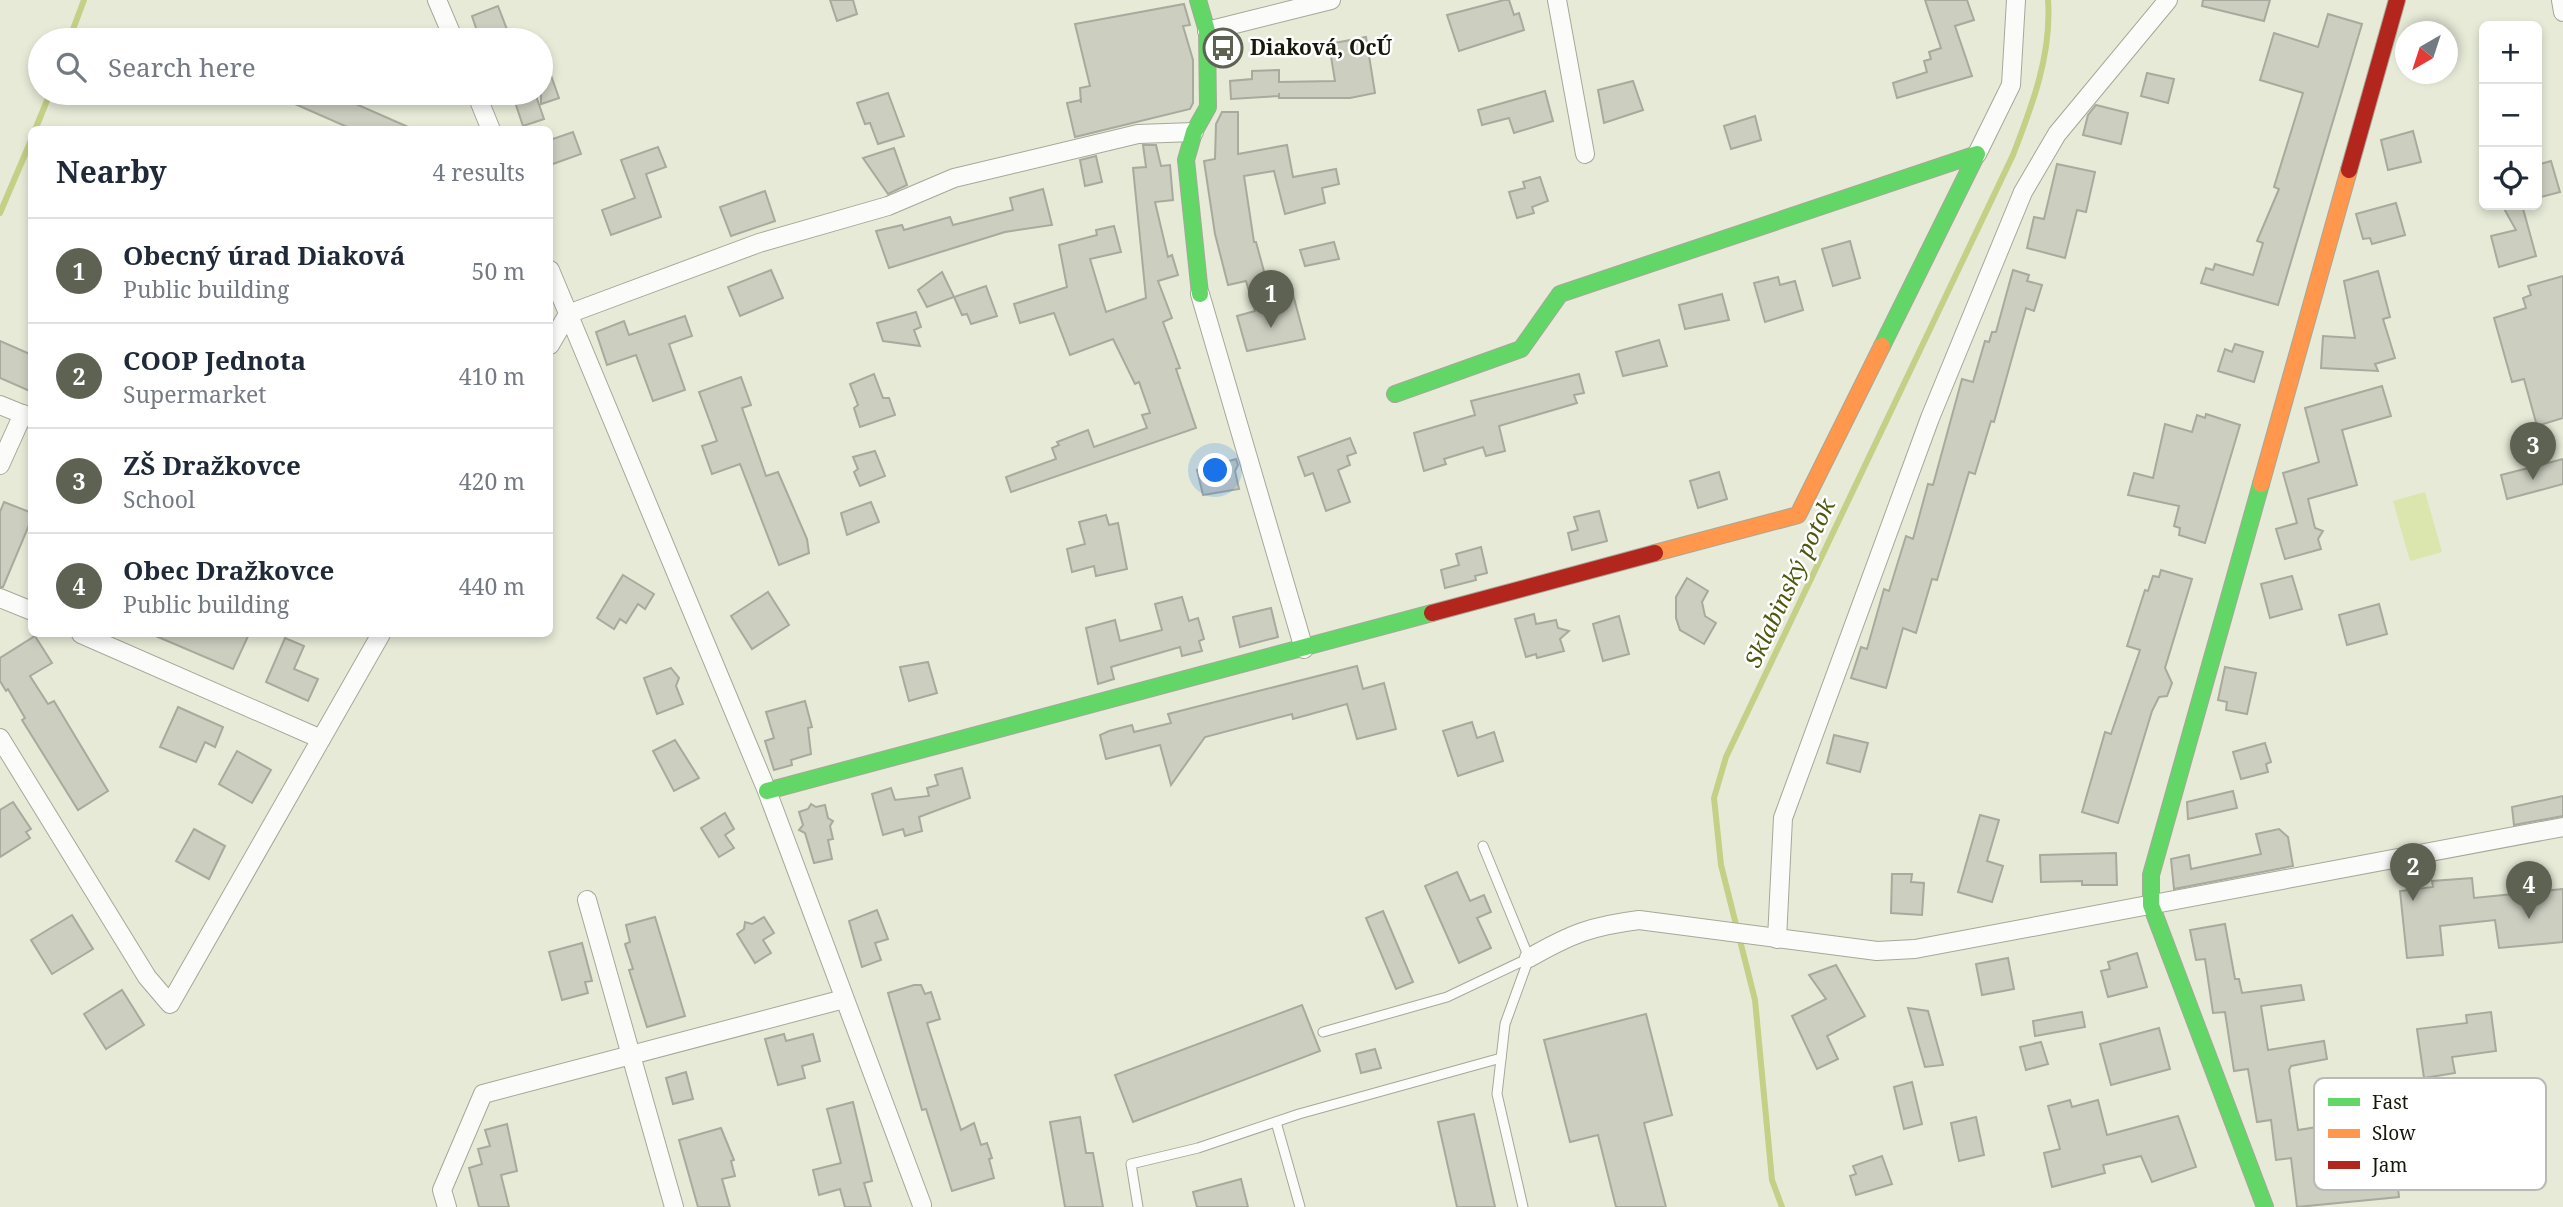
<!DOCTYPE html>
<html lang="en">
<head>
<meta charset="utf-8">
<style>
  body { margin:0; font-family:"Noto Serif",serif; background:#f2f2f3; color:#1f2937 }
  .controls { position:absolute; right:21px; top:21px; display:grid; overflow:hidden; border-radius:10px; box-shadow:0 4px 10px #0003 }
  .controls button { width:63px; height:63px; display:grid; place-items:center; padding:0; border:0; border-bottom:2px solid #e0e1e3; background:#fff; color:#1f2937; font:35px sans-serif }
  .compass { position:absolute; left:2395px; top:21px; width:63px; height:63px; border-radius:50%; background:#fff; box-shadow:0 4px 10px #0003; rotate:219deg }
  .you { position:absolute; left:1216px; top:471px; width:24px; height:24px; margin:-18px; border:5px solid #fff; border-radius:50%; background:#1a73e8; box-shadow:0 0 0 10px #1a73e833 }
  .badge { display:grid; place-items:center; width:46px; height:46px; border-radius:50%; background:#5e6252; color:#fff; font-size:23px; font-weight:700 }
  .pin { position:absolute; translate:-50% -58px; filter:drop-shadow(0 2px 4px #0008) }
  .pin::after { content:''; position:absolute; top:37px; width:24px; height:21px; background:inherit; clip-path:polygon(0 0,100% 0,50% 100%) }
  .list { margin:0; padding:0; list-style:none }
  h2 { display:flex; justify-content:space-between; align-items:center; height:91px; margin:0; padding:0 28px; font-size:30px }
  h2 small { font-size:23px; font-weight:400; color:#747a83 }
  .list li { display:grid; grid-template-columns:46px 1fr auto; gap:21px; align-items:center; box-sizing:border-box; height:105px; padding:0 28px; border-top:2px solid #e0e1e3 }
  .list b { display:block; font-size:26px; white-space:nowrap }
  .list p { margin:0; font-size:23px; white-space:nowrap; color:#747a83 }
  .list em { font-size:23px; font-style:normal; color:#747a83 }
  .icon { flex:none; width:38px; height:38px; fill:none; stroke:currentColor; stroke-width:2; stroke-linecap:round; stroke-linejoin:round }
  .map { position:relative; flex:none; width:2563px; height:1207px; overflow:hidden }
  .search { position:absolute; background:#fff; box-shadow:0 4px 10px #0003; left:28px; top:28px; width:525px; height:77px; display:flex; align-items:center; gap:18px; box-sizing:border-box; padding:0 24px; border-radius:38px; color:#747a83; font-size:26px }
  .panel { position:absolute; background:#fff; box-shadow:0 4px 10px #0003; left:28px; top:126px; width:525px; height:511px; border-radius:10px }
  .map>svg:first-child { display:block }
</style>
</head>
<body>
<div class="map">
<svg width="2563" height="1207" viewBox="0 0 2563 1207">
  <rect width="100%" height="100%" fill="#e6ead7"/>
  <!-- green -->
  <path fill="#dbe5ae" d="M2425 492 2442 552 2410 561 2393 501Z"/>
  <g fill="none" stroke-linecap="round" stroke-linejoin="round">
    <!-- stream -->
    <g stroke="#c4d086" stroke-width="6">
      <path d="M69 40 84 0"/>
      <path d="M35 130 50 93"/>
      <path d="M0 213 32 138"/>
      <path d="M1782 1207 1772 1180 1755 1000 1721 865 1714 798 1726 757 2013 155C2032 106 2052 54 2048 0"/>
    </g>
  </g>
  <!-- building -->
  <g fill="#cccec0" stroke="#a7aa9c" stroke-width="2">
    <path d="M830 0H853L857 14 837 21Z"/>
    <path d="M1504 0H1509L1514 15 1519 13 1524 30 1459 51 1447 15Z"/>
    <path d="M1925 0H1967L1974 20 1955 26 1972 76 1897 98 1893 83 1927 72 1924 61 1931 59 1929 52 1941 48Z"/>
    <path d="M2203 0H2270L2264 21 2202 6Z"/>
    <path d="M1184 4 1190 25 1183 26 1193 60V103L1190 109 1075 137 1067 103 1081 100V103L1080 88 1090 86 1075 24Z"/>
    <path d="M498 6 511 40H480L472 16Z"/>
    <path d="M2328 14 2362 24 2278 305 2201 283 2206 268 2213 270 2215 264 2253 275 2263 243 2257 241 2279 189 2274 187 2303 93 2260 80 2274 33 2318 47Z"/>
    <path d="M1366 37 1375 93 1350 98H1279V93V96L1231 99 1230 81 1252 79V71L1279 70V82L1335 81 1329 44Z"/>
    <path d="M541 53H543L559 98 541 104Z"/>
    <path d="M2147 73 2174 79 2168 103 2141 96Z"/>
    <path d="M1633 81 1643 110 1604 123 1598 90Z"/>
    <path d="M1545 91 1553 121 1514 133 1509 118 1482 125 1478 110Z"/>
    <path d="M270 93H331L415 130H354Z"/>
    <path d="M512 93H535L544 119 523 126Z"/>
    <path d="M888 93 904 136 878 144 870 123 865 124 857 103Z"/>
    <path d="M2096 105 2128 113 2121 144 2083 135 2088 115Z"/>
    <path d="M1222 112H1238V154L1287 145 1293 177 1336 169 1339 184 1322 188 1325 203 1285 214 1274 171 1244 176 1254 242H1256L1271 297 1292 291 1305 339 1247 351 1237 316 1255 311 1246 281 1228 285 1215 234 1204 161 1215 159 1216 124Z"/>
    <path d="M1755 116 1761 140 1731 149 1724 126Z"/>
    <path d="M2413 131 2421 162 2388 170 2381 140Z"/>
    <path d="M573 132 581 154 550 165V140Z"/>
    <path d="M1143 145H1156L1161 166 1170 165 1173 200 1155 202 1168 257 1172 255 1178 275 1158 281 1172 318 1163 322 1180 368 1176 369 1196 428 1011 492 1006 477 1056 459 1052 448 1059 445 1057 442 1088 430 1094 447 1147 428 1142 415 1150 413 1139 382 1135 384 1113 339 1070 355 1054 313 1020 323 1014 304 1067 287 1059 245 1097 235 1096 230 1114 226 1121 252 1090 259 1106 312 1146 298 1133 168 1146 167Z"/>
    <path d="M658 147 666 167 646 174 661 217 611 235 602 210 635 198 621 160Z"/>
    <path d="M894 148 907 185 888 194 863 158Z"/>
    <path d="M1096 156 1102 182 1085 186 1080 160Z"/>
    <path d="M2551 161 2560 192 2537 198V165Z"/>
    <path d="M2057 164 2095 172 2086 212 2077 210 2065 258 2027 248 2034 217 2044 219Z"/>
    <path d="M1540 177 1548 201 1532 207 1534 213 1517 218 1509 192 1525 188 1523 182Z"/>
    <path d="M1043 189 1052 225 1005 232 889 268 876 231 902 225 904 230 950 217 953 225 1013 210 1010 198Z"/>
    <path d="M765 191 775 221 731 236 720 207Z"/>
    <path d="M2396 203 2405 235 2372 244 2370 238 2363 239 2356 214Z"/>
    <path d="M2502 205H2522L2536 256 2499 267 2491 236 2516 230Z"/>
    <path d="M1850 241 1860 278 1833 286 1822 249Z"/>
    <path d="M1334 242 1339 259 1305 266 1300 250Z"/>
    <path d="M771 270 783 298 740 316 728 287Z"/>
    <path d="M2013 270 2029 275 2027 281 2042 285 2034 311 2026 308 1994 422 1991 421 1975 474 1969 472 1937 580 1932 579 1916 633 1903 628 1886 688 1851 678 1861 647 1867 649 1884 589 1889 591 1906 536 1913 539 1928 484 1933 485 1962 379 1973 382 1985 341 1989 342 1992 332H1996Z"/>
    <path d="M2378 271 2390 317 2383 319 2395 358 2375 364 2378 371 2321 368 2323 336 2355 338 2344 281Z"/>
    <path d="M942 272 954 297 927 307 918 290Z"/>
    <path d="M2563 276V418L2537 426 2524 379 2512 382 2494 318 2526 308 2523 298 2531 295 2528 286Z"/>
    <path d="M1778 277 1780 285 1795 281 1803 310 1765 322 1754 283Z"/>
    <path d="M986 286 997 316 971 324 967 314 962 315 954 297Z"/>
    <path d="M1722 294 1729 320 1685 329 1679 305Z"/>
    <path d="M916 312 921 327 914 330 920 346 883 341 877 323Z"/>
    <path d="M685 316 692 336 669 344 685 390 653 401 636 355 607 365 596 332 624 321 629 335Z"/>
    <path d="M1659 340 1667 366 1623 376 1616 352Z"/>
    <path d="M0 341 32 355V392L0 378Z"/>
    <path d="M2235 344 2263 352 2254 382 2218 371 2225 349 2232 352Z"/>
    <path d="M874 374 883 398H889L895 415 860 427 854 408 858 405 850 384Z"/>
    <path d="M1579 374 1584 393 1574 395 1577 403 1499 426 1505 451 1486 456 1483 447 1444 459 1446 464 1424 471 1414 433 1475 415 1471 401Z"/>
    <path d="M741 377 751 405 742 408 766 476 778 472 807 539 809 553 779 565 740 464 712 474 702 446 717 441 699 392Z"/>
    <path d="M2382 386 2391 416 2342 430 2357 485 2308 499 2315 528 2323 531 2318 539 2321 549 2285 559 2276 529 2297 523 2283 473 2319 462 2305 408Z"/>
    <path d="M2206 414 2240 425 2205 543 2179 535 2180 528 2174 526 2179 506 2128 495 2134 473 2153 478 2165 424 2192 432 2197 415 2205 418Z"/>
    <path d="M1350 438 1356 453 1347 456 1350 465 1338 470 1350 502 1326 511 1313 473 1305 476 1298 457Z"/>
    <path d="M875 451 885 476 860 486 854 472 858 469 853 457Z"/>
    <path d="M1236 459 1238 465 1235 471 1239 489 1203 495 1197 470Z"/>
    <path d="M2563 459V484L2507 499 2501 475Z"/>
    <path d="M1719 472 1727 499 1698 508 1690 481Z"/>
    <path d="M4 502 32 513V518L3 587H0V512Z"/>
    <path d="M871 502 879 522 847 535 841 513Z"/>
    <path d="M1599 511 1607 541 1572 550 1568 533 1578 530 1574 517Z"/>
    <path d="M1106 515 1109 525 1118 523 1127 569 1096 576 1094 566 1072 572 1067 549 1085 544 1079 522Z"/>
    <path d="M1481 547 1487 573 1475 576 1476 580 1445 588 1441 570 1459 565 1456 554Z"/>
    <path d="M2161 570 2192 579 2165 668 2172 683 2167 696 2159 697 2152 711 2118 823 2082 812 2105 732 2111 734 2140 650 2127 646 2145 590 2148 591 2153 576 2159 577Z"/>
    <path d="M623 575 654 594 645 609 638 604 626 623 620 619 614 629 597 618Z"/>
    <path d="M2292 576 2302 609 2270 618 2261 584Z"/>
    <path d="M1687 578 1708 591 1702 602 1705 616 1716 623 1704 644 1680 630 1676 618V597Z"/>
    <path d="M768 592 789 625 752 649 731 616Z"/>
    <path d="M1182 597 1189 621 1198 618 1204 639 1199 641 1202 651 1182 656 1180 647 1111 667 1114 679 1098 684 1086 628 1115 620 1120 641 1162 630 1155 604Z"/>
    <path d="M2379 604 2387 634 2347 645 2339 615Z"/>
    <path d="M1271 608 1278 637 1240 647 1233 617Z"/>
    <path d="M1534 614 1536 624 1556 620 1558 628 1569 631 1560 639 1564 651 1537 658 1536 654 1526 657 1515 619Z"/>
    <path d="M1619 616 1629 654 1603 661 1593 624Z"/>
    <path d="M151 634H249L233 669Z"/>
    <path d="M35 636 52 663 30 676 48 704 54 701 108 791 78 810 22 720 25 718 8 689 6 691 0 681V658Z"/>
    <path d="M285 638 304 646 294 669 318 679 308 701 266 682Z"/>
    <path d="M928 662 937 693 909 701 900 667Z"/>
    <path d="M1357 666 1363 689 1384 683 1396 729 1357 739 1347 704 1293 719 1292 714 1205 737 1171 785 1160 745 1106 759 1100 735 1109 731 1132 725 1134 732 1171 723 1168 714Z"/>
    <path d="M2225 667 2256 673 2247 714 2226 710 2227 702 2218 700Z"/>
    <path d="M671 668 679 678 676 686 683 704 657 714 644 678Z"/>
    <path d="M805 701 812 727 808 728 811 754 791 760 792 765 774 770 765 741 774 738 766 712Z"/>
    <path d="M178 707 223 727 215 747 205 742 196 762 160 747Z"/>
    <path d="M1472 722 1477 738 1494 732 1503 761 1458 776 1443 731Z"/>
    <path d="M1834 735 1868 743 1860 772 1827 763Z"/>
    <path d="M675 740 699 778 674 791 653 751Z"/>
    <path d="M2265 743 2271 762 2266 764 2268 772 2241 779 2233 752Z"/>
    <path d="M237 751 271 770 252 803 219 784Z"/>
    <path d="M962 768 970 798 919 817 922 831 905 836 903 829 883 835 872 794 891 788 895 800 929 796 927 788 938 785 935 775Z"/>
    <path d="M2233 791 2237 808 2188 819 2187 802Z"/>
    <path d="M2563 796V816L2514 825 2512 807Z"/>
    <path d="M13 802 31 829 26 832 30 838 0 857V810Z"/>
    <path d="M811 804 816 807 825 805 828 818 833 821 830 826 833 839 828 840 832 859 814 863 805 833 799 830 803 825 799 812 808 809Z"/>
    <path d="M725 813 734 829 725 835 734 848 719 857 701 828Z"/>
    <path d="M1980 815 1999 820 1987 861 2003 866 1992 902 1958 892Z"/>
    <path d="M194 829 225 846 209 879 176 861Z"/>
    <path d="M2279 829 2288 837 2293 866 2174 889 2171 859 2189 855 2191 869 2261 854 2256 834Z"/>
    <path d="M2116 853 2117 885H2082V881L2041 882 2040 855Z"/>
    <path d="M1457 872 1470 901 1484 895 1491 912 1477 918 1491 948 1459 963 1425 886Z"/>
    <path d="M1892 874H1912L1911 882 1924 883 1922 915 1891 913Z"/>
    <path d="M2472 878 2474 898 2563 889V942L2499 948 2495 920 2440 926 2443 955 2407 958 2400 891 2433 887 2432 881Z"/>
    <path d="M877 910 888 939 875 943 881 960 862 967 849 921Z"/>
    <path d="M1383 911 1413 982 1396 989 1366 918Z"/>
    <path d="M72 915 93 949 52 974 31 940Z"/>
    <path d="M655 917 685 1016 647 1027 629 970 633 969 625 944 630 942 626 925Z"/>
    <path d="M764 917 774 933 763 940 771 953 755 963 737 934 744 929 745 922 752 924Z"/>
    <path d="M2225 924 2235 979H2239L2242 993 2301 985 2304 1000 2261 1006 2268 1050 2324 1041 2327 1059 2291 1066 2289 1070 2298 1130 2317 1127 2324 1174 2334 1173 2335 1186 2397 1179 2399 1197 2297 1207 2291 1158 2276 1160 2271 1120 2257 1122 2248 1069 2234 1071 2225 1012 2213 1013 2205 959 2196 960 2190 930Z"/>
    <path d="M582 943 592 981 585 982 588 993 562 1000 549 952Z"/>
    <path d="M2137 953 2147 987 2108 997 2101 971 2110 969 2108 962Z"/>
    <path d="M2008 958 2014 989 1982 995 1976 964Z"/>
    <path d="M1836 965 1865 1016 1827 1036 1838 1059 1817 1069 1792 1016 1826 999 1809 975Z"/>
    <path d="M914 985H921L925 994 931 992 940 1019 927 1023 961 1130 974 1123 981 1145 987 1143 992 1158 989 1159 994 1178 952 1191 926 1109 922 1110 888 993Z"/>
    <path d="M122 990 144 1025 106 1049 84 1014Z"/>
    <path d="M1302 1005 1320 1051 1133 1122 1115 1075Z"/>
    <path d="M1908 1008 1928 1011 1943 1065 1925 1067Z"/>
    <path d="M2082 1012 2085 1027 2035 1036 2033 1021Z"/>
    <path d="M2491 1012 2496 1051 2452 1057 2455 1073 2424 1078 2417 1029 2467 1023 2466 1015Z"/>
    <path d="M1646 1014 1672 1115 1644 1123 1666 1207H1616L1598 1135 1570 1142 1544 1040Z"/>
    <path d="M2159 1028 2170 1069 2111 1085 2100 1044Z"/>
    <path d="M784 1034 786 1041 813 1034 820 1061 802 1066 805 1078 778 1085 765 1039Z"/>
    <path d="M2041 1042 2048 1064 2026 1070 2020 1047Z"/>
    <path d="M1375 1049 1381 1068 1361 1073 1356 1054Z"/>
    <path d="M686 1072 693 1099 673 1104 666 1078Z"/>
    <path d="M1912 1082 1922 1124 1904 1129 1894 1087Z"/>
    <path d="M2070 1100 2072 1107 2098 1100 2107 1135 2178 1116 2196 1167 2152 1182 2141 1156 2103 1165 2105 1173 2052 1187 2044 1153 2060 1149 2048 1106Z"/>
    <path d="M853 1102 872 1181 864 1183 871 1207H845L840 1189 819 1195 813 1170 841 1163 827 1109Z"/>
    <path d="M1474 1114 1495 1207H1457L1438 1122Z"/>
    <path d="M1080 1117 1086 1153H1093L1103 1207H1065L1050 1122Z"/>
    <path d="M1976 1117 1984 1155 1959 1161 1951 1123Z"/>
    <path d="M507 1124 517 1171 501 1175 509 1207H479L469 1168 482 1164 478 1149 490 1146 485 1130Z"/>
    <path d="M721 1128 734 1160 731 1161 735 1176 722 1179 730 1207H698L679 1140Z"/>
    <path d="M1882 1156 1892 1184 1856 1195 1850 1176 1856 1174 1853 1166Z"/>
    <path d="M1241 1179 1248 1207H1197L1193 1192Z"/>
  </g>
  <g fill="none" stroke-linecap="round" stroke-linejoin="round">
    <defs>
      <g id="lane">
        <path d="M1483 846 1529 958 1505 1024 1497 1094 1523 1207"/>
        <path d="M1323 1032 1447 997 1529 958"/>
        <path d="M1276 1122 1300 1207"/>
        <path d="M1138 1207 1131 1164 1198 1148 1299 1114 1501 1058"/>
      </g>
      <g id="street">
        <path d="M437 0 454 40"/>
        <path d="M1557 0 1585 154"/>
        <path d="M2561 0 2563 12"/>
        <path d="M1207 31 1331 0"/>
        <path d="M476 93 491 130"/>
        <path d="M1977 154 2011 85 2016 0"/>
        <path d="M550 270 767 791 922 1205"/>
        <path d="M1200 294 1304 649"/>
        <path d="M550 345 568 314 759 243 888 206 954 178 1138 134 1194 132"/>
        <path d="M0 405 32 418"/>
        <path d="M0 465 23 414"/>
        <path d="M0 598 32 611"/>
        <path d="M81 634 321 739"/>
        <path d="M0 738 147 977 170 1004 381 634"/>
        <path d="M587 900 674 1207"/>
        <path d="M1777 939 1783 818 1930 418 2023 192 2057 134 2168 0"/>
        <path d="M1529 958C1571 934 1591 926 1639 920L1877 951 1915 949 2563 827"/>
        <path d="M447 1207 442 1190 483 1094 844 999"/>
      </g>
      <g id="fast">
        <path d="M1198 0 1207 31 1208 107 1194 132 1186 160 1200 294"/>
        <path d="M1395 394 1521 349 1560 294 1977 154 1882 346"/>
        <path d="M2261 484 2151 875V905L2265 1207"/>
        <path d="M767 791 1432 613"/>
      </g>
      <g id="slow">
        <path d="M2261 484 2349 170"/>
        <path d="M1655 553 1798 515 1882 346"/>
      </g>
      <g id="jam">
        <path d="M2349 170 2397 0"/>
        <path d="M1432 613 1655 553"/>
      </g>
    </defs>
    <!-- lane casing -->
    <use href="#lane" stroke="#a5a899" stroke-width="11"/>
    <!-- street casing -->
    <use href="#street" stroke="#a5a899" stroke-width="20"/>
    <!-- fast casing -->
    <use href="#fast" stroke="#a5a899" stroke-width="18"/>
    <!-- slow casing -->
    <use href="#slow" stroke="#a5a899" stroke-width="18"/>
    <!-- jam casing -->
    <use href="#jam" stroke="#a5a899" stroke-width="18"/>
    <!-- lane -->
    <use href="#lane" stroke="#fbfcf9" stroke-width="9"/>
    <!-- street -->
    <use href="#street" stroke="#fbfcf9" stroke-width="18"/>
    <!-- fast -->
    <use href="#fast" stroke="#63d668" stroke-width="16"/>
    <!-- slow -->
    <use href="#slow" stroke="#ff974d" stroke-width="16"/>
    <!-- jam -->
    <use href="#jam" stroke="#b3261e" stroke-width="16"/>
  </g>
  <!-- icons -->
  <defs>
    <symbol id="bus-ring" viewBox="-11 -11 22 22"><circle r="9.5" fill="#fff" stroke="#5e6252" stroke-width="1.5"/><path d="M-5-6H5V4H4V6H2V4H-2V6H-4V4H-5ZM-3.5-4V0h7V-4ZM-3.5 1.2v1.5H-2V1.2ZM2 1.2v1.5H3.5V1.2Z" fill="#5e6252"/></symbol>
  </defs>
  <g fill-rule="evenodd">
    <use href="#bus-ring" x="1201" y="26" width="44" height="44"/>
  </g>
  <g text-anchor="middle" stroke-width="5" stroke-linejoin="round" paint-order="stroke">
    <!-- poi labels -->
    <g font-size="21" font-weight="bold" fill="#15180b" stroke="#fff" text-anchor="start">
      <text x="1250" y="55">Diaková, OcÚ</text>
    </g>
    <!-- water labels -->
    <g font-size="23" font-style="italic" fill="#4e570e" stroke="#fff">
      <text transform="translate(1790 583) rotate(-65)" y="8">Sklabinský potok</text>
    </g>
  </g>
  <!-- legend -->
  <rect x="2314" y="1078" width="232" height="112" rx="10" fill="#fff" stroke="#b9bab6" stroke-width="2"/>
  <rect x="2328" y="1098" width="32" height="8" fill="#63d668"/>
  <rect x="2328" y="1129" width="32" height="9" fill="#ff974d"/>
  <rect x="2328" y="1161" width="32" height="8" fill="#b3261e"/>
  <g font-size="19" fill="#15180b">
    <text x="2372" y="1109">Fast</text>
    <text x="2372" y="1140">Slow</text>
    <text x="2372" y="1172">Jam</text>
  </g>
</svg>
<div class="controls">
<button>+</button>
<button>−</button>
<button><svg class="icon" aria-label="locate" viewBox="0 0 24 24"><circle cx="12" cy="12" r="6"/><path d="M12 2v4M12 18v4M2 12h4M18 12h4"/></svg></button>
</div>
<svg class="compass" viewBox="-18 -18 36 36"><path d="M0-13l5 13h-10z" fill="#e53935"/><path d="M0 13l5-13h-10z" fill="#747a83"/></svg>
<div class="you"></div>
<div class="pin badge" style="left:1271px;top:328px">1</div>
<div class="pin badge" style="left:2413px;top:901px">2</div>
<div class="pin badge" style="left:2533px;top:480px">3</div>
<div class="pin badge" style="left:2529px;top:919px">4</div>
<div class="search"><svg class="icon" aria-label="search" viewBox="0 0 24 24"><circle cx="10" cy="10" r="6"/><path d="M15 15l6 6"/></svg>Search here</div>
<section class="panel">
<h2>Nearby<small>4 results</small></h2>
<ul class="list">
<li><span class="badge">1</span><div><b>Obecný úrad Diaková</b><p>Public building</p></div><em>50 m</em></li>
<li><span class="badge">2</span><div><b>COOP Jednota</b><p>Supermarket</p></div><em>410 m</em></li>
<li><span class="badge">3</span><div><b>ZŠ Dražkovce</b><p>School</p></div><em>420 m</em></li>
<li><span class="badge">4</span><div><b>Obec Dražkovce</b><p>Public building</p></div><em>440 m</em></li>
</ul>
</section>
</div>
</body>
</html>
